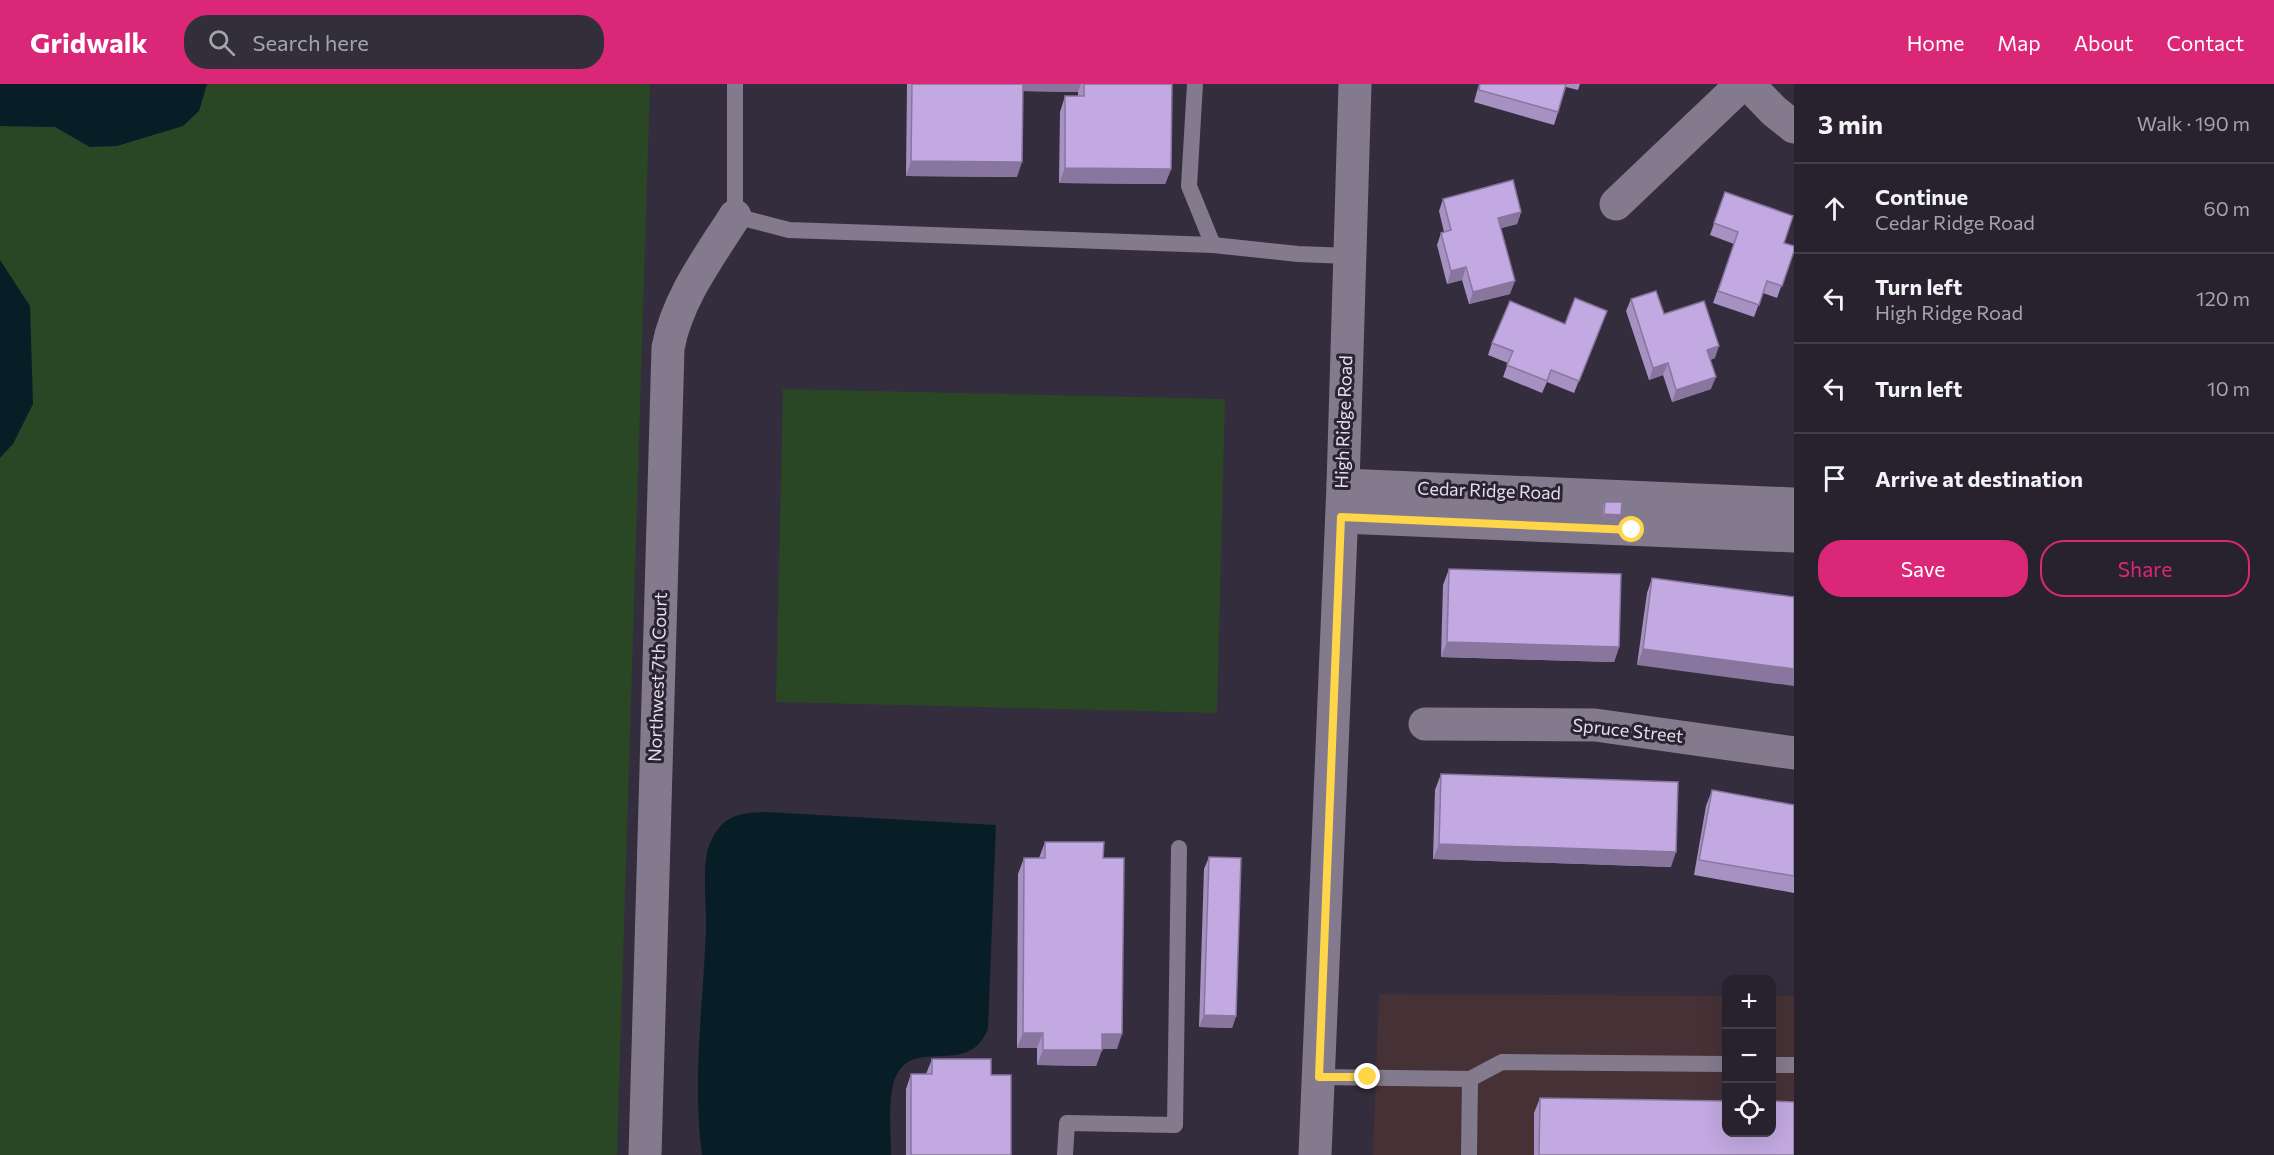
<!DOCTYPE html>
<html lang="en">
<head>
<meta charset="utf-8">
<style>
  body { margin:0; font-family:Commissioner,sans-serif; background:#332f3a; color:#f1f3f6 }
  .controls { position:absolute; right:18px; bottom:18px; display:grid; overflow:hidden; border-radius:12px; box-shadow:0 6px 24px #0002 }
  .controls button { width:54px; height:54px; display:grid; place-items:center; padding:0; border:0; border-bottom:2px solid #433f4a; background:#27222e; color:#f1f3f6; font:30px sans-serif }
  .stop { position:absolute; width:18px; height:18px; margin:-14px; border:4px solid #ffd54a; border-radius:50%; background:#fff }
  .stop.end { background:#ffd54a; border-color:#fff; box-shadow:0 2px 6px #0008 }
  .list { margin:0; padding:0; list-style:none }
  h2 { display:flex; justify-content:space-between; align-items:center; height:78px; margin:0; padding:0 24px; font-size:26px }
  h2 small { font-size:20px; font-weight:400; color:#a4a4aa }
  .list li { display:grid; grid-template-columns:39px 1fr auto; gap:18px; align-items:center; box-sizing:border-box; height:90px; padding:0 24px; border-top:2px solid #433f4a }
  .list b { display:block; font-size:22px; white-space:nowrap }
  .list p { margin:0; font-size:20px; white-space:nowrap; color:#a4a4aa }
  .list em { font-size:20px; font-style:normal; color:#a4a4aa }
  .actions { display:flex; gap:12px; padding:18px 24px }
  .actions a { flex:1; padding:14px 0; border:2px solid #db2777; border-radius:24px; text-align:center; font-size:21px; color:#db2777 }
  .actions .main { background:#db2777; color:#fff }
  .icon { flex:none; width:33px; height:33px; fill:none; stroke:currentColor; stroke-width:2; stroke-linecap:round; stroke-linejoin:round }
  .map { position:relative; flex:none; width:1794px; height:1071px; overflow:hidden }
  header { display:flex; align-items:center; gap:36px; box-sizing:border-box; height:84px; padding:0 30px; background:#db2777; color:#fff }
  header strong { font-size:28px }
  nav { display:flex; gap:33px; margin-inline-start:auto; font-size:21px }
  .search { width:420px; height:54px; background:#332f3a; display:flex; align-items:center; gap:15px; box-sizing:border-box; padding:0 21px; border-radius:24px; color:#a4a4aa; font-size:22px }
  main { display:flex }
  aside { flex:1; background:#27222e }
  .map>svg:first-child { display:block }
</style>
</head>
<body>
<header>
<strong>Gridwalk</strong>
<div class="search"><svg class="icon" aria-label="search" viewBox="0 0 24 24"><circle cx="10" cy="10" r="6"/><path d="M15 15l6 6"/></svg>Search here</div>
<nav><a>Home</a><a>Map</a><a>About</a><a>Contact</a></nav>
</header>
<main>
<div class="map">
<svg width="1794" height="1071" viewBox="0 0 1794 1071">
  <rect width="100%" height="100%" fill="#342d3d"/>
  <!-- industrial -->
  <path fill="#463236" d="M1379 910 1726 912V1048H1772V912H1794V1071H1373Z"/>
  <!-- green -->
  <g fill="#294625">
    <path d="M207 0H650L617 1071H0V42L55 43 90 63 199 27Z"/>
    <path d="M783 305 1225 315 1217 629 776 618Z"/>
  </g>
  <!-- water -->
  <g fill="#081e27">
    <path d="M0 0H207L199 27 183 42 117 62 90 63 55 43 0 42Z"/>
    <path d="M0 176 30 222 33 320 13 360 0 374Z"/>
    <path d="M766 728 996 741 988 944C969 998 907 946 893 1001 888 1021 891 1050 891 1071H702C692 997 703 921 706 846 707 821 700 776 712 755 725 730 741 729 766 728Z"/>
  </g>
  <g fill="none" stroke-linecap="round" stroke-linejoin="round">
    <!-- lane -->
    <g stroke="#837b8d" stroke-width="16">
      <path d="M735 0V132L789 146 1213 161 1298 170 1349 172"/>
      <path d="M1195 0 1189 102 1213 161"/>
      <path d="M1772 981H1794"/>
      <path d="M1319 993 1470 995 1469 1071"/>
      <path d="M1470 995 1502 978 1726 980"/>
      <path d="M1065 1071 1067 1039 1175 1041 1179 764"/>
    </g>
    <!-- street -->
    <g stroke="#837b8d" stroke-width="33">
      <path d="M1748 0 1774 27 1794 43"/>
      <path d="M1616 120 1742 0"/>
      <path d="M1343 401 1794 420"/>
      <path d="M1342 433 1794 452"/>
      <path d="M1425 640 1595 641 1794 669"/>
      <path d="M645 1071 668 264C677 215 709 173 735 132"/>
    </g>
    <!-- secondary -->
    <path stroke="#837b8d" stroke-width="33" d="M1315 1071 1343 401 1355 0"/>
  </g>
  <!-- wall -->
  <g fill="#a791c2">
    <path d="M907 0H1172L1171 85 1165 100 1059 99 1060 28 1065 12H1078V8L1023 7 1017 93 906 92Z"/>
    <path d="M1479 0H1580L1578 6 1566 3 1554 41 1474 18Z"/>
    <path d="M1725 108 1794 167 1777 214 1763 209 1754 233 1713 219 1734 160 1710 151Z"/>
    <path d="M1443 115 1521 128 1517 140 1501 144 1510 210 1469 220 1462 196 1447 200 1437 161 1441 149 1444 148 1439 127Z"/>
    <path d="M1631 215 1664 230 1715 274 1710 276 1711 305 1672 318 1663 291 1649 296 1626 227Z"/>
    <path d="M1602 239 1574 309 1547 298 1542 309 1503 293 1508 279 1488 271 1492 259 1565 240Z"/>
    <path d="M1605 418 1620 435 1603 434V422Z"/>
    <path d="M1449 485 1619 563 1614 578 1441 573 1443 501Z"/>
    <path d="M1652 494 1794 513 1637 581 1647 509Z"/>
    <path d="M1441 690 1671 783 1433 775 1435 706Z"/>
    <path d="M1712 706 1794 721V809L1694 791 1706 722Z"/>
    <path d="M1045 758 1103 774 1117 965H1102L1096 982 1037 981V964H1017L1018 790 1024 774H1039Z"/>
    <path d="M1209 773 1236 932 1232 944 1199 943 1204 785Z"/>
    <path d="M932 975 991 991 1011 1071H906V1005L911 990H926Z"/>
    <path d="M1540 1014 1794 1071H1534V1029Z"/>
  </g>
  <!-- shaded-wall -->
  <g fill="#88769e">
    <path d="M1020 0H1081L1078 8 1017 7Z"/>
    <path d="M911 77 1022 78 1017 93 906 92Z"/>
    <path d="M1065 84 1171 85 1165 100 1059 99Z"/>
    <path d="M1521 128 1517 140 1494 146 1498 134Z"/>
    <path d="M1466 183 1462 196 1447 200 1451 187Z"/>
    <path d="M1515 197 1510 210 1469 220 1473 208Z"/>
    <path d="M1719 262 1715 274 1703 278 1707 266Z"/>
    <path d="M1668 279 1663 291 1649 296 1653 284Z"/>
    <path d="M1716 293 1711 305 1672 318 1676 306Z"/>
    <path d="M1604 430 1621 431 1620 435 1603 434Z"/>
    <path d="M1447 558 1619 563 1614 578 1441 573Z"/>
    <path d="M1643 565 1794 585V602L1637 581Z"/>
    <path d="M1439 760 1676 768 1671 783 1433 775Z"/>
    <path d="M1204 931 1236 932 1232 944 1199 943Z"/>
    <path d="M1023 949H1043L1037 964H1017Z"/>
    <path d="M1102 950H1122L1117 965H1096Z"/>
    <path d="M1043 966H1102L1096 982 1037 981Z"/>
  </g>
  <!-- building -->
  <g fill="#c2a9e1" stroke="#88769e" stroke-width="1.5">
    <path d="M912 0H1023L1022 78 911 77Z"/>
    <path d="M1084 0H1172L1171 85 1065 84V12H1084Z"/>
    <path d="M1480 0H1566L1558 28 1479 6Z"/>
    <path d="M1513 96 1521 128 1498 134 1515 197 1473 208 1466 183 1451 187 1441 149 1451 146 1443 115Z"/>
    <path d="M1725 108 1793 132 1784 159 1794 162V167L1782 202 1767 197 1759 221 1718 207 1738 148 1714 139Z"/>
    <path d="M1656 207 1664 230 1704 217 1719 262 1707 266 1716 293 1676 306 1668 279 1653 284 1631 215Z"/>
    <path d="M1575 214 1607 227 1579 297 1551 286 1547 297 1507 281 1513 267 1492 259 1510 217 1565 240Z"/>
    <path d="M1605 418H1622L1621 431 1604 430Z"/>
    <path d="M1449 485 1621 490 1619 563 1447 558Z"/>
    <path d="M1652 494 1794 513V585L1643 565Z"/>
    <path d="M1441 690 1678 698 1676 768 1439 760Z"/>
    <path d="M1712 706 1794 721V792L1699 776Z"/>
    <path d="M1045 758H1104L1103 774H1124L1122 950H1102V966H1043V949H1023L1024 774H1045Z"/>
    <path d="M1209 773 1241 774 1236 932 1204 931Z"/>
    <path d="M932 975H991V991H1011V1071H911V990H932Z"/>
    <path d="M1540 1014 1726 1017V1048H1772V1017L1794 1018V1071H1539Z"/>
  </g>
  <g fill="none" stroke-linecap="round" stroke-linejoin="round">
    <!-- route -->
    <path stroke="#ffd54a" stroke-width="8" d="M1368 993H1319L1341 433 1632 446"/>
  </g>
  <g text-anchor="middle" stroke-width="6" stroke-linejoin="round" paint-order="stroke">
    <!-- street labels -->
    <g font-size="18" fill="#e3dfe9" stroke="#2a2333">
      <text transform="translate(1344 338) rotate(-88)" y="6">High Ridge Road</text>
      <text transform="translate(1489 407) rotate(2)" y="6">Cedar Ridge Road</text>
      <text transform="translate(658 593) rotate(-88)" y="6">Northwest 7th Court</text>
      <text transform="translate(1628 647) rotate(6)" y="6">Spruce Street</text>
    </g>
  </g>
</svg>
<div class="controls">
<button>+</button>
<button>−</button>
<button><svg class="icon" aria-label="locate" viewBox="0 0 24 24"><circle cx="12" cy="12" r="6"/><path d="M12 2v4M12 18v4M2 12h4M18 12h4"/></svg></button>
</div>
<div class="stop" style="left:1632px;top:446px"></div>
<div class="stop end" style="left:1368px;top:993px"></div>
</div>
<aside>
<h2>3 min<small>Walk · 190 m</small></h2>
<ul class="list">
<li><svg class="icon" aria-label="ahead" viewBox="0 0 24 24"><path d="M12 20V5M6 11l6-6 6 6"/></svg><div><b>Continue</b><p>Cedar Ridge Road</p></div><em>60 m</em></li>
<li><svg class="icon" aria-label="left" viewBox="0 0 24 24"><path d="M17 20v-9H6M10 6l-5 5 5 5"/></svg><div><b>Turn left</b><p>High Ridge Road</p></div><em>120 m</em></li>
<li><svg class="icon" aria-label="left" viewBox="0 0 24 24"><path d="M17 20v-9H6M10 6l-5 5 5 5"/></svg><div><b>Turn left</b></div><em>10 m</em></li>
<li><svg class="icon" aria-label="arrive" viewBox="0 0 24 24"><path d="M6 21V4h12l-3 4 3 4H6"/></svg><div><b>Arrive at destination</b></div></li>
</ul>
<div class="actions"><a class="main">Save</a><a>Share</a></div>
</aside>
</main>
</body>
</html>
